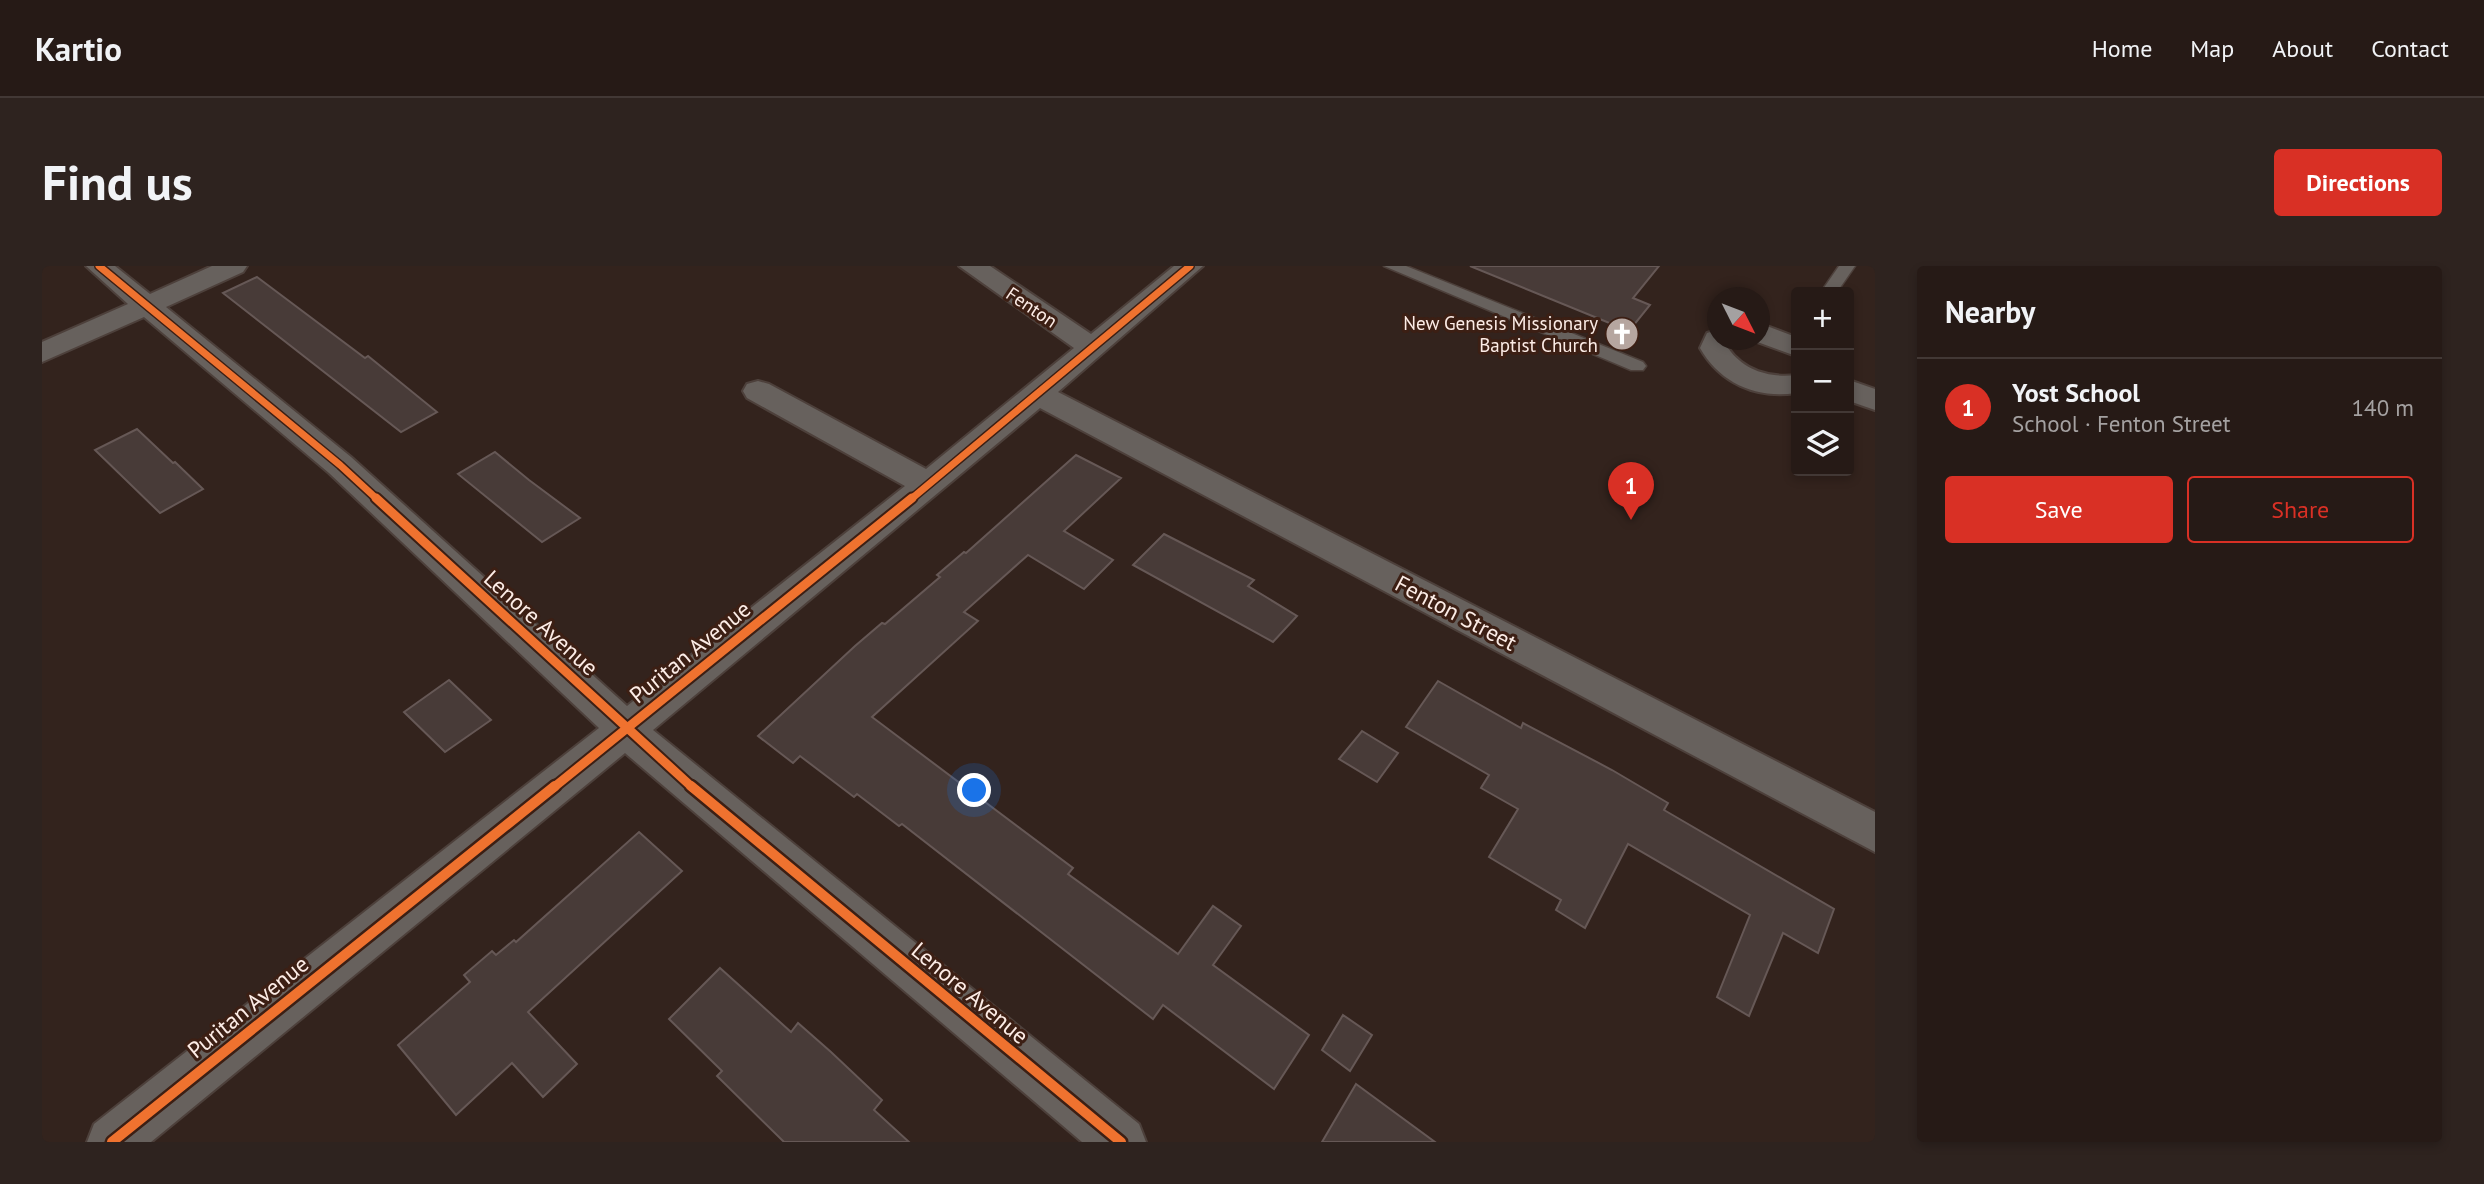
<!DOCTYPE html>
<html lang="en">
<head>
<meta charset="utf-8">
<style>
  body { margin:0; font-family:"PT Sans",sans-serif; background:#2e231f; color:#f1f3f6 }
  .controls { position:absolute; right:21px; top:21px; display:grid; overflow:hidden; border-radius:7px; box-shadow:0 4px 10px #0003 }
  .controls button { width:63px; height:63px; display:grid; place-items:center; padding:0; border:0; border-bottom:2px solid #423835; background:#261a16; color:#f1f3f6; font:35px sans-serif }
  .compass { position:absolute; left:1665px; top:21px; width:63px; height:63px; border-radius:50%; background:#261a16; box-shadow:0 4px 10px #0003; rotate:132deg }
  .you { position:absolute; left:933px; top:525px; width:24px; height:24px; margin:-18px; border:5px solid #fff; border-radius:50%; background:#1a73e8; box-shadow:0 0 0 10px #1a73e833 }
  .badge { display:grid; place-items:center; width:46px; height:46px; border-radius:50%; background:#d93025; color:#fff; font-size:23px; font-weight:700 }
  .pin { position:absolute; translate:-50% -58px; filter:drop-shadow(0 2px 4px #0008) }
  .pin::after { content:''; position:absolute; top:37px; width:24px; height:21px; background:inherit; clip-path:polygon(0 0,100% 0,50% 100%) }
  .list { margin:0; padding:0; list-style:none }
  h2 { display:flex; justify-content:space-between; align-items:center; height:91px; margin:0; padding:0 28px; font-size:30px }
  h2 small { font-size:23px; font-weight:400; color:#a4a1a1 }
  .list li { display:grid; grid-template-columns:46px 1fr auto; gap:21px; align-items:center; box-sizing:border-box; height:98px; padding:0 28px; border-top:2px solid #423835 }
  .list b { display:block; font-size:26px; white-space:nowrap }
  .list p { margin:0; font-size:23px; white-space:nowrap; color:#a4a1a1 }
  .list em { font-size:23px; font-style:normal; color:#a4a1a1 }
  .actions { display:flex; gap:14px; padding:21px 28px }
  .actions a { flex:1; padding:16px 0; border:2px solid #d93025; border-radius:7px; text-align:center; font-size:24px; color:#d93025 }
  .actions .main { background:#d93025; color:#fff }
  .icon { flex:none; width:38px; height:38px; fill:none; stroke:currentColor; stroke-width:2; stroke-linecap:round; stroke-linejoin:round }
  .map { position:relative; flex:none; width:1833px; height:876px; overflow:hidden; border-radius:7px }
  header { display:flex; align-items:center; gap:42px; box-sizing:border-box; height:98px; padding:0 35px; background:#261a16; border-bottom:2px solid #423835 }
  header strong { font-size:33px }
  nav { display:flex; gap:38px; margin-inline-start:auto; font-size:24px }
  .intro { display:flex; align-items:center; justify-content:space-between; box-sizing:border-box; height:168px; padding:0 42px }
  h1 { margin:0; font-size:49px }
  .button { padding:18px 32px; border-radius:7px; background:#d93025; color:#fff; font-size:24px; font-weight:700 }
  main { display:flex; gap:42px; padding:0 42px }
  aside { flex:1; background:#261a16; border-radius:7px; box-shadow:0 4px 10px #0003 }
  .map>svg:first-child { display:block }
</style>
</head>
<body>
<header>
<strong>Kartio</strong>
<nav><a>Home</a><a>Map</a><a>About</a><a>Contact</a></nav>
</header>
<div class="intro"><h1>Find us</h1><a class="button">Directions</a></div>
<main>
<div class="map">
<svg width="1833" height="876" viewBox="0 0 1833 876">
  <rect width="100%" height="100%" fill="#33231d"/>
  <!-- building -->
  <g fill="#483b38" stroke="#665856" stroke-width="2">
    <path d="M1428 0H1617L1591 32 1608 39 1587 65Z"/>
    <path d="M215 11 323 92 326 90 395 146 359 166 181 27Z"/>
    <path d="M95 163 131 197 133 196 161 223 118 247 53 184Z"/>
    <path d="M453 186 487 214 538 252 500 276 416 208Z"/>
    <path d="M1034 189 1079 212 1022 265 1071 294 1042 323 986 289 922 346 936 355 830 451 1031 602 1026 608 1136 688 1171 640 1199 660 1171 699 1267 769 1232 823 1121 739 1111 753 860 558 857 560 815 528 812 531 758 490 751 497 716 470 813 380 840 357 843 358 898 311 895 309 922 286 924 287Z"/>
    <path d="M1122 268 1212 314 1206 320 1255 350 1231 376 1091 299Z"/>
    <path d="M407 414 449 454 403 486 362 446Z"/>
    <path d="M1396 415 1479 462 1481 457 1570 504 1626 537 1622 544 1792 643 1776 687 1741 667 1707 750 1675 731 1708 649 1586 578 1543 662 1514 644 1519 634 1447 591 1476 543 1439 522 1447 509 1364 461Z"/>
    <path d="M1320 465 1356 487 1335 516 1297 493Z"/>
    <path d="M597 566 640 605 486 746 535 798 501 831 470 797 414 849 356 779 428 716 422 709 450 685 454 689 472 674 474 676Z"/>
    <path d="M678 702 749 766 756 757 789 786 840 834 832 844 867 876H742L675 810 680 805 627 753Z"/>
    <path d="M1301 749 1330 769 1308 805 1280 784Z"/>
    <path d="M1314 818 1393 876H1280Z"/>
  </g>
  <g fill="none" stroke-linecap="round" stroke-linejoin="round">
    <defs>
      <g id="service">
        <path d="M1342 0H1364L1601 96 1604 100 1601 104H1589Z"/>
        <path d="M1797 0H1813L1795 26H1779Z"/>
      </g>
      <g id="minor">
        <path d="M44 0H73L108 28 170 0H205L201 6 124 41 309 191 585 440 863 220 705 132 701 125 705 118 716 115 727 118 884 203 1032 82 917 0H948L1049 68 1132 0H1161L1016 126 1833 546V586L998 142 611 464 1097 858 1104 876H1040L583 487 109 876H45L52 858 557 462 287 207 102 51 0 96V76L86 38Z"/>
        <path d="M1717 57 1754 71V90L1710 74H1717Z"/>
        <path d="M1675 64V74H1689L1686 82C1702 105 1728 112 1754 109V127C1714 133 1678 117 1658 82L1665 67Z"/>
        <path d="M1807 114 1833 123V144L1807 135Z"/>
      </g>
    </defs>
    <!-- service casing -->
    <use href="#service" stroke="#4d403b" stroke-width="3"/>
    <!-- minor casing -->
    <use href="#minor" stroke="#4d403b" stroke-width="4"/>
    <!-- service -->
    <use href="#service" fill="#67615d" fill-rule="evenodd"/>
    <!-- minor -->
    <use href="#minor" fill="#67615d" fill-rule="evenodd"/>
    <defs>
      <g id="cycleway-far2">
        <path d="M57 0 298 199 336 234"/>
        <path d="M868 234 1148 0"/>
      </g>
      <g id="cycleway-far1">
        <path d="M334 232 651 522"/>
        <path d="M511 522 870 232"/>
      </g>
      <g id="cycleway">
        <path d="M649 520 1079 876"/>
        <path d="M70 876 513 520"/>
      </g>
    </defs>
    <!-- cycleway-far2 casing -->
    <use href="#cycleway-far2" stroke="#3c1f14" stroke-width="10"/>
    <!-- cycleway-far1 casing -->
    <use href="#cycleway-far1" stroke="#3c1f14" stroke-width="13"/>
    <!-- cycleway casing -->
    <use href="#cycleway" stroke="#3c1f14" stroke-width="15"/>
    <!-- cycleway-far2 -->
    <use href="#cycleway-far2" stroke="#ef722f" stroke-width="7"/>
    <!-- cycleway-far1 -->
    <use href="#cycleway-far1" stroke="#ef722f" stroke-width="9"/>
    <!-- cycleway -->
    <use href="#cycleway" stroke="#ef722f" stroke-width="10"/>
  </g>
  <!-- icons -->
  <defs>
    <symbol id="church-disc" viewBox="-11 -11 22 22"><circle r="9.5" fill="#b6a6a0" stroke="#3c1f14"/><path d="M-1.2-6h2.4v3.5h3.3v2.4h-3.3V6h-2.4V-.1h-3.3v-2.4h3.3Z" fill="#fff"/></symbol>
  </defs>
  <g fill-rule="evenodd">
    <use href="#church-disc" x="1561" y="49" width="38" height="38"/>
  </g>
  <g text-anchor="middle" stroke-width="6" stroke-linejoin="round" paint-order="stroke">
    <!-- far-street labels -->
    <g font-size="19" fill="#fcece6" stroke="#3c1f14">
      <text transform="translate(990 41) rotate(34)" y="7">Fenton</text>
    </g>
    <!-- far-poi labels -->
    <g font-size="19" fill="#fcece6" stroke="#3c1f14" text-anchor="end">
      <text x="1556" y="64">New Genesis Missionary<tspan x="1556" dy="22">Baptist Church</tspan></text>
    </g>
    <!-- street labels -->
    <g font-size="23" fill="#fcece6" stroke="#3c1f14">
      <text transform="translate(1414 347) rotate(28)" y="8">Fenton Street</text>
      <text transform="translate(499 357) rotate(42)" y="8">Lenore Avenue</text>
      <text transform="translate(648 386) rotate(-39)" y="8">Puritan Avenue</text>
      <text transform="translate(928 727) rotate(40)" y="8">Lenore Avenue</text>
      <text transform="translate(206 741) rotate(-39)" y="8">Puritan Avenue</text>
    </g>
  </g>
</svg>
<div class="controls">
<button>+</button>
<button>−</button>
<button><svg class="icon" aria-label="layers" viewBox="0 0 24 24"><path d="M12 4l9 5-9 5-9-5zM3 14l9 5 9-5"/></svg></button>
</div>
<svg class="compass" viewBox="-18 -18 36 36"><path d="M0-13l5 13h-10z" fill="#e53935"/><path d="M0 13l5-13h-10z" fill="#a4a1a1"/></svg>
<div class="you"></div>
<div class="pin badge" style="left:1589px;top:254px">1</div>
</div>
<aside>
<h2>Nearby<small></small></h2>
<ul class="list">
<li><span class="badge">1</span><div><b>Yost School</b><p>School · Fenton Street</p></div><em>140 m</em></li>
</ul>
<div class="actions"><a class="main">Save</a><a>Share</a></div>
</aside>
</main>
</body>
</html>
